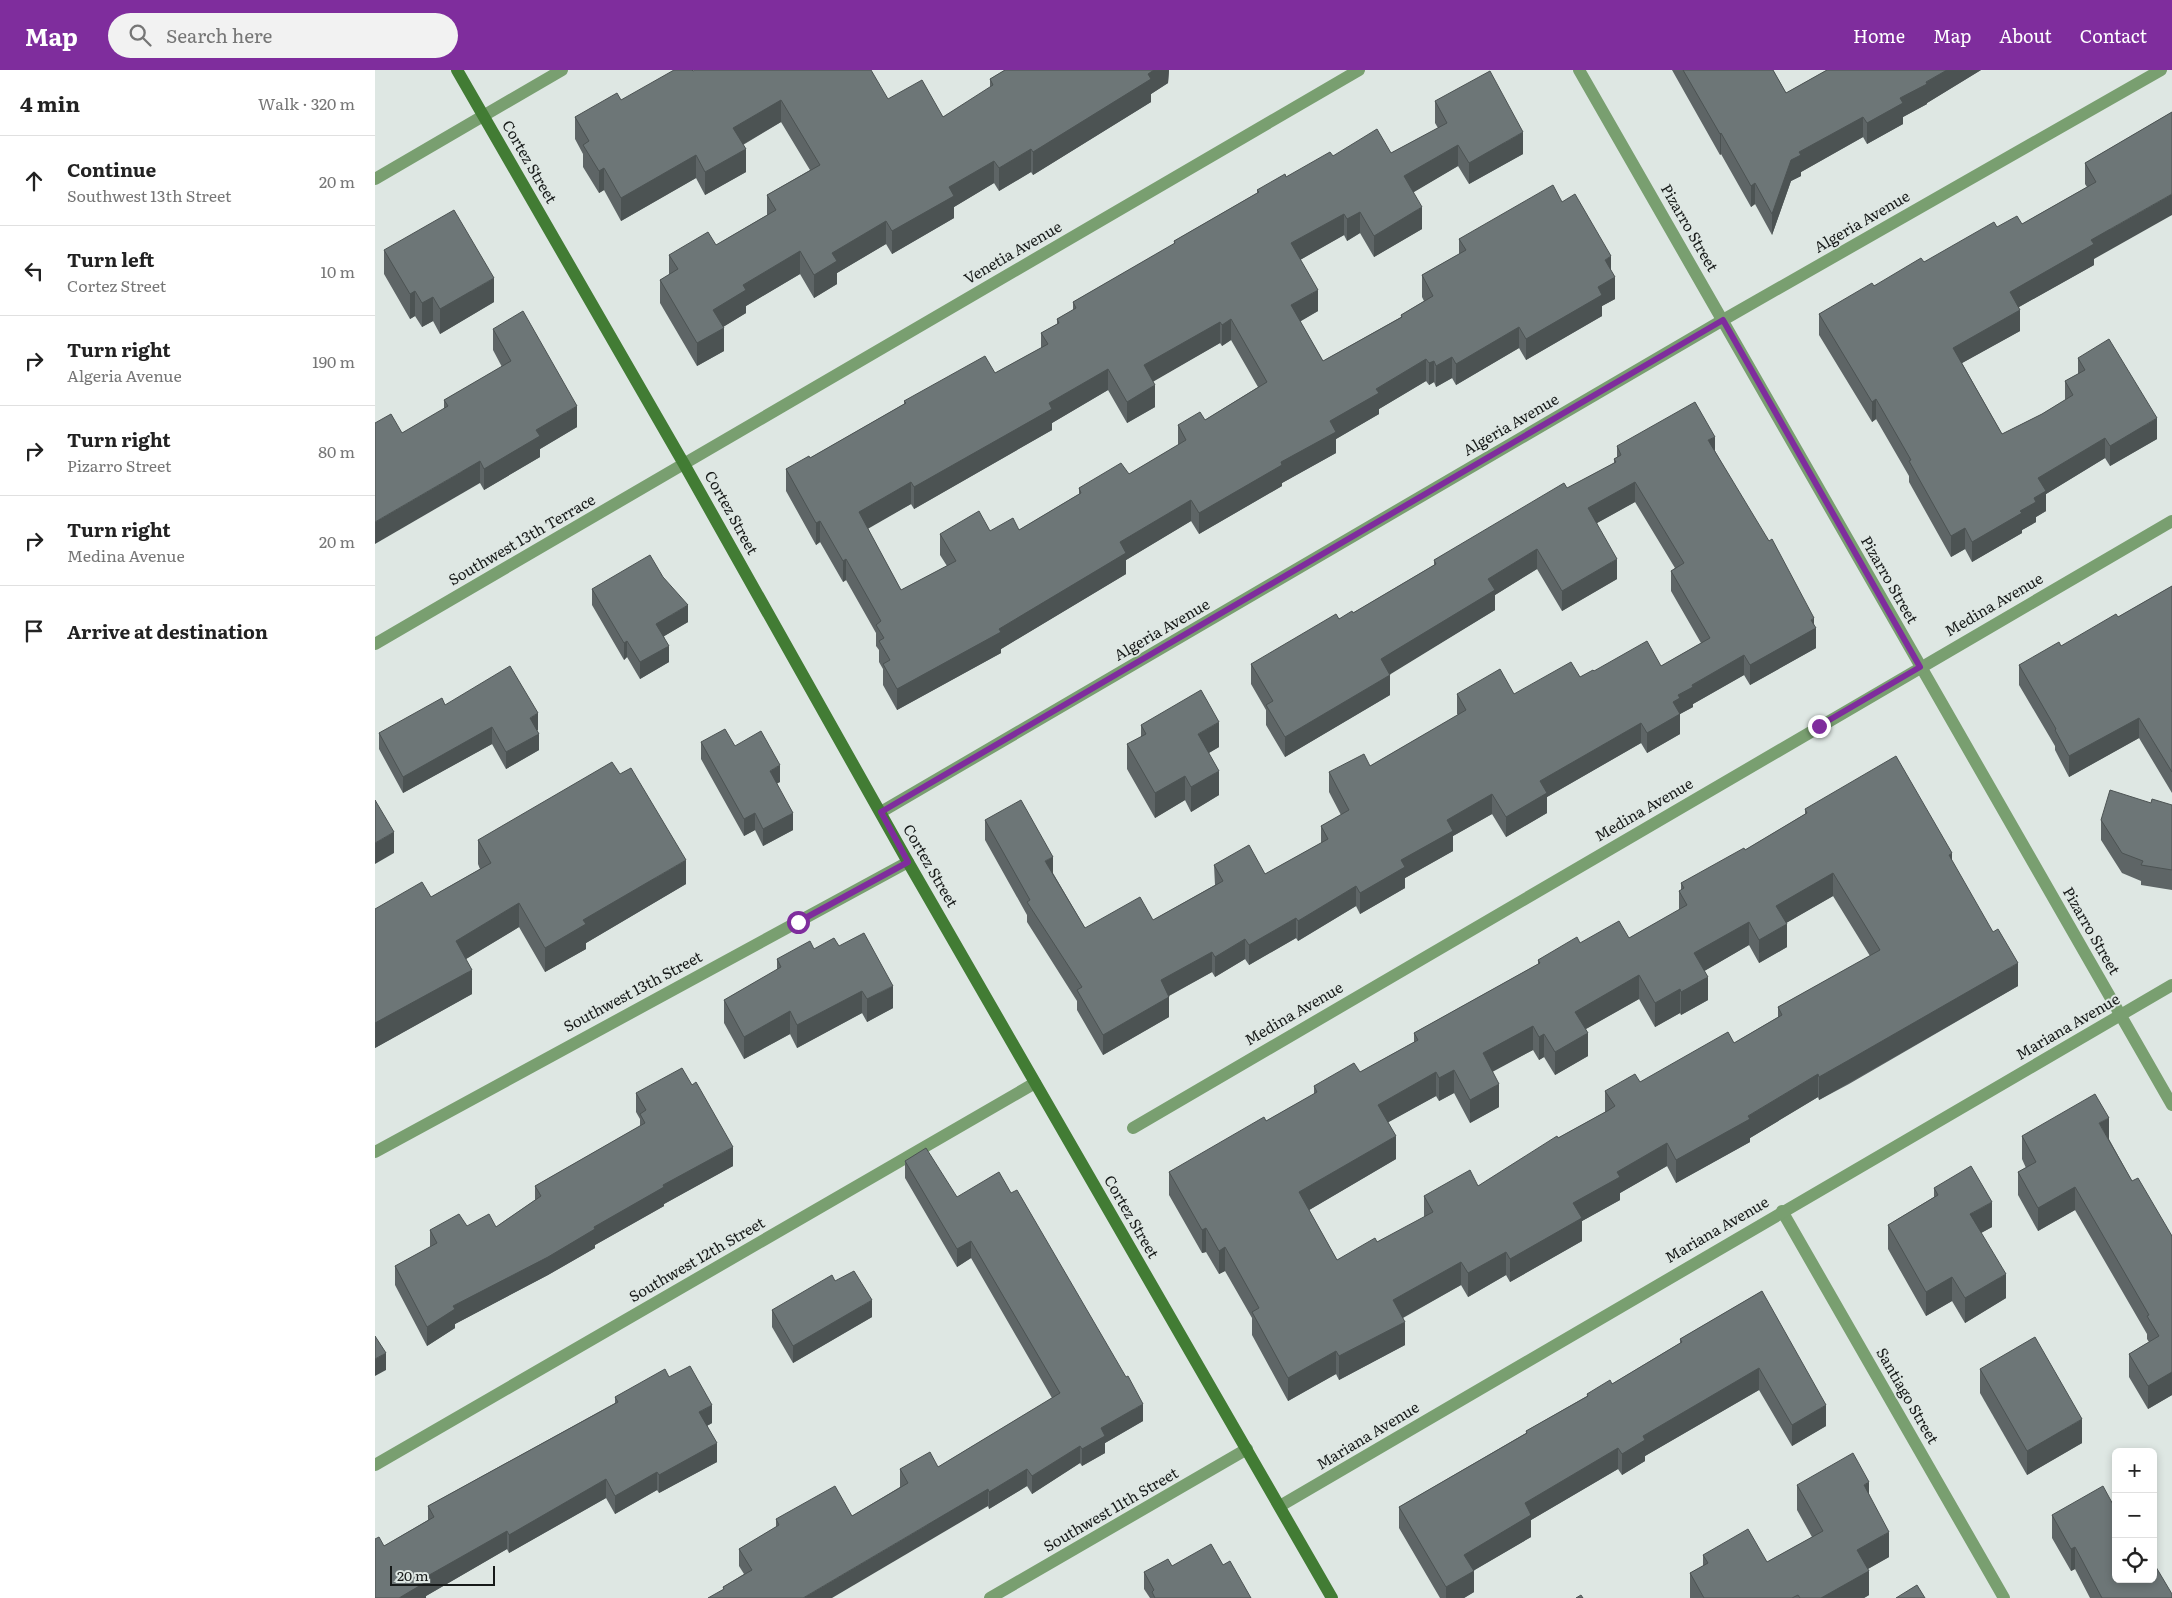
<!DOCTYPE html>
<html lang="en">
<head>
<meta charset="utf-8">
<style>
  body { margin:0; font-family:Literata,serif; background:#f2f2f2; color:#222 }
  .controls { position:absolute; right:15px; bottom:15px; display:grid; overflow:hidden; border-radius:8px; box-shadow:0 2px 8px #0003 }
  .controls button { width:45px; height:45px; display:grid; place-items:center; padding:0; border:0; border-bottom:1px solid #e0e0e0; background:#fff; color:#222; font:25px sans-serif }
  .scale { position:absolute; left:15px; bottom:12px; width:105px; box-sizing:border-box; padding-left:5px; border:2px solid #171a19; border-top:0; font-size:14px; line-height:18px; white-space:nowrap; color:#171a19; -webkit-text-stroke:4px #dee7e3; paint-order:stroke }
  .stop { position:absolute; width:15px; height:15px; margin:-11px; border:4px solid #7f2d9d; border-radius:50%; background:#fff }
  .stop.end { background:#7f2d9d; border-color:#fff; box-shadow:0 1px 5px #0008 }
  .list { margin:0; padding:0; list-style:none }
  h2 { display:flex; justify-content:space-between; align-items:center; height:65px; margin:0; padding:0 20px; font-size:21px }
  h2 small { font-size:16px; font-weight:400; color:#767676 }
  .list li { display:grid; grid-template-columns:32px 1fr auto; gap:15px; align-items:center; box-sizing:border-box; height:90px; padding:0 20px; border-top:1px solid #e0e0e0 }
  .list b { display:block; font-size:19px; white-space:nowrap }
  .list p { margin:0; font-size:16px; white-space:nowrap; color:#767676 }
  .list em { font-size:16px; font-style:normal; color:#767676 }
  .icon { flex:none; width:28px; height:28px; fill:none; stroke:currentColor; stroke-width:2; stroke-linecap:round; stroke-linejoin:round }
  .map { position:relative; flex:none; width:1797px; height:1528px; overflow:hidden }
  header { display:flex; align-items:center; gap:30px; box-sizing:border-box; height:70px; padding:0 25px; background:#7f2d9d; color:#fff }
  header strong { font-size:24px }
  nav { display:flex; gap:28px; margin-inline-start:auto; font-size:18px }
  .search { width:350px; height:45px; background:#f2f2f2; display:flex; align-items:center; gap:12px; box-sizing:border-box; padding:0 18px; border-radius:28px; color:#767676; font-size:19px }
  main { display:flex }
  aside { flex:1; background:#fff }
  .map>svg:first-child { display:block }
</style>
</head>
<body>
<header>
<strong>Map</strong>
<div class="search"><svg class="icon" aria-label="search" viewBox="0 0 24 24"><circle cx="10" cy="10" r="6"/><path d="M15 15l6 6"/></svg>Search here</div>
<nav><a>Home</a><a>Map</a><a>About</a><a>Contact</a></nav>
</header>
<main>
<aside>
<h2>4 min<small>Walk · 320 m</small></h2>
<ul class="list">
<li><svg class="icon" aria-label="ahead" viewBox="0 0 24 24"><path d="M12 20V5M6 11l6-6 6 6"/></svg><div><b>Continue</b><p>Southwest 13th Street</p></div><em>20 m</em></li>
<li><svg class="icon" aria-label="left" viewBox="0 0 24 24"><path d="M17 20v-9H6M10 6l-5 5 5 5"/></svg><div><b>Turn left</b><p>Cortez Street</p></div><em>10 m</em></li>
<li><svg class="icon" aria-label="right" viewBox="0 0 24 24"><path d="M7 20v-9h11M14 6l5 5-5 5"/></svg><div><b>Turn right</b><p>Algeria Avenue</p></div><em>190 m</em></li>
<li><svg class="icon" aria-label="right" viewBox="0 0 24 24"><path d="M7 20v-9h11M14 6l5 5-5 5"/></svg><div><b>Turn right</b><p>Pizarro Street</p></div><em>80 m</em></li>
<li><svg class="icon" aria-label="right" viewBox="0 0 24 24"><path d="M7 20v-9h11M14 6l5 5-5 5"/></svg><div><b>Turn right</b><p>Medina Avenue</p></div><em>20 m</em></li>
<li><svg class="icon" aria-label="arrive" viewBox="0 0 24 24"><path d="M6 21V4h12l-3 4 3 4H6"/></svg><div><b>Arrive at destination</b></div></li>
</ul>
</aside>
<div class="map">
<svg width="1797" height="1528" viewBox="0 0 1797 1528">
  <rect width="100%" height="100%" fill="#dee7e3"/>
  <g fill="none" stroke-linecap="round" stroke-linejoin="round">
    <!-- street -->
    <g stroke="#799f70" stroke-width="12">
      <path d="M1204 0 1797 1035"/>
      <path d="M0 109 187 0"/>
      <path d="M0 574 984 0"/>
      <path d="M506 742 1348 250 1786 0"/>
      <path d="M758 1058 1797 451"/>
      <path d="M0 1082 533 792"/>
      <path d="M1407 1141 1629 1528"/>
      <path d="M0 1395 660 1013"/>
      <path d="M905 1436 1797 915"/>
      <path d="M615 1528 872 1379"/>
    </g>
    <!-- secondary -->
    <path stroke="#427c34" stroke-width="12" d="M82 0 309 394 533 792 957 1528"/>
  </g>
  <!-- wall -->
  <g fill="#5e6566" fill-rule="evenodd">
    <path d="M630 0H794L793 13 776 24V32L658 105 656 102 624 121 619 113 579 137V148L517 184 511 174 462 203V214L439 228 425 204 371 236V243L348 257 349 281 322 296 285 233V210L294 205V185L341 175 392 145V125L435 100 406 52 368 75 371 102 330 125 321 108 246 151 229 120 224 123 208 97V84L200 69V47L246 30 318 1 513 29 568 47 615 18V9Z"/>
    <path d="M1297 0H1398L1411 23 1452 0H1606L1552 33V34L1528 47V54L1492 74 1488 67 1426 102V106L1416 111 1397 165 1380 134 1376 137 1346 84 1345 85Z"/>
    <path d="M1060 31 1148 84 1094 114 1083 96 1038 122 1047 159 999 187 985 163 972 171 969 165 925 190 943 241 925 251 948 291 1026 247V245L1049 231 1047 227V205L1084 184V169L1187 132 1236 201 1240 229 1227 236V246L1151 290 1144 278 1081 315 1077 308 1061 317 1059 312 1054 315 1051 311 1004 339V344L961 369V383L907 413V416L824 464 816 451 751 490V504L626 579V583L522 640 508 615V599L504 592V580L501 576V563L471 510 468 512 445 472 441 475 411 421V399L435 388 529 334V331L620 303 666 278V263L682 254V249L698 240V232L799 174V171L882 123V120L958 86 1016 83 1063 58 1060 53ZM856 270 883 317 830 350 803 355V375L754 404 704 418V424L644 460 565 464V485L572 496 526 520 492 458 536 434 539 439 677 360V353L733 320 752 353 780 337 778 311 845 273 847 276Z"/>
    <path d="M1797 42 1719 189V195L1644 237 1645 261 1587 293 1627 364 1667 344 1690 330V311L1703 304V288L1782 369 1735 396 1730 388 1671 424V441L1661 447V452L1647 460V463L1597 492 1590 479 1576 487 1534 412V406L1501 349 1497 352 1444 265V244L1499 216 1622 157 1647 154 1712 117 1710 114V93Z"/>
    <path d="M9 180 119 232 65 264 58 251 47 257 40 246 35 249 9 204Z"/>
    <path d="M118 259 202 357 165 379V387L109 420 105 413 27 363 69 339V330L127 297 118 280Z"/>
    <path d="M1242 376 1340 381 1439 555 1441 578 1375 615 1369 605 1318 634V637L1305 644V664L1272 683 1266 673 1172 727V743L1131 767 1117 744 1078 766V781L1030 808V818L985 844 981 836 923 871 921 868 874 895 870 889 840 907 837 902 794 926V947L728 985 702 940V931L652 852V845L610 770V750L678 803 710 858 778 850 840 815 839 795 890 804 946 773V756L966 745 954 722V702L995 696 1083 645 1082 644V624H1139L1205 607 1219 601 1286 596 1326 573 1296 521V501L1300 498 1260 432 1222 453 1242 509 1187 541 1162 499 1120 525V540L1014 604 1015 625 910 687 891 655V640L876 614V594L964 549 978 543 1059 495V490L1239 393V389L1242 387Z"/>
    <path d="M1797 516V723L1764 668 1694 707 1680 680V676L1644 615V595L1686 576 1743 547Z"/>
    <path d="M217 519 313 552 289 566 294 592 265 609 252 587 249 590 217 535Z"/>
    <path d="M70 635 163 660H162L164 680 131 699 117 674 28 723 4 679V663Z"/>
    <path d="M766 655 844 677 834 683 844 725 816 742 810 730 780 748 752 699V674L766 667Z"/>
    <path d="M326 672 405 712 402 713 418 760 388 776 380 760 369 766 326 689Z"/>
    <path d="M1776 733 1797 735V820L1766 815V811L1747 803 1726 770V750Z"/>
    <path d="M1430 739 1577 791 1643 916 1474 1014 1444 1030 1443 1027 1375 1068V1072L1301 1113 1292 1096 1245 1123V1130L1207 1151V1171L1135 1212 1131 1205 1093 1227 1086 1215 1028 1248 1030 1275 964 1310 961 1304 913 1331 877 1265V1248L850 1201 844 1204 831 1182 827 1183 794 1125V1102L891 1051 939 1024V1016L985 1002 1039 972V963L1163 894V890L1205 873 1254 868 1304 840V821L1306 820V813L1370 780 1430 744ZM1458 826 1495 886 1403 937V947L1359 973 1265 1012 1230 1021V1042L1183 1068 1103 1116 1049 1126V1148L1002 1172 962 1190 934 1140 1021 1089 1013 1052 1061 1026 1064 1031 1079 1023 1095 1053 1124 1037 1117 1001 1158 980 1164 990 1169 987 1180 1005 1213 986 1211 959 1264 929 1280 957 1305 943 1306 945 1333 930 1329 901 1374 875 1384 893 1412 877 1411 853Z"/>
    <path d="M103 770 311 814 211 873V879L170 902 144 857 91 889 97 924 0 978V839L56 827 105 799 103 794Z"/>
    <path d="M464 876 518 938 492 952 487 943 422 978 415 964 369 989 349 953V930L402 900V889Z"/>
    <path d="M261 1023 358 1096 289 1134V1136L220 1175V1178L173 1205 80 1254V1258L52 1276 20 1215V1196L55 1177V1160L92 1156 121 1157 160 1130V1116L265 1056V1049L261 1042Z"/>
    <path d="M1647 1066 1734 1069 1757 1111 1797 1166V1325L1773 1339 1754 1307V1284L1774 1272 1772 1269V1264L1700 1140 1663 1161 1643 1125V1102L1651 1098 1647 1089Z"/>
    <path d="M530 1091 582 1127 768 1351 730 1373V1383L707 1396 705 1393 657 1424 652 1416 614 1439 613 1436 348 1519V1517L369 1504 364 1496V1479L401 1457V1449L477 1446 525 1417V1399L563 1397 677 1328 596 1188 582 1197 530 1108Z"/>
    <path d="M1559 1118 1617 1157 1606 1163 1631 1228 1590 1253 1577 1231 1551 1246 1513 1179V1155L1559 1127Z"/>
    <path d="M460 1211 497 1247 418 1293 397 1257V1240Z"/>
    <path d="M1387 1221 1451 1356 1417 1376 1384 1320 1270 1386V1391L1247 1405 1243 1399 1156 1450V1467L1098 1501 1099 1522 1089 1528H1065L1024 1458V1437L1151 1363V1361L1212 1326V1324L1237 1314 1305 1273V1269Z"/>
    <path d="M1605 1299 1707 1373 1652 1405 1605 1323Z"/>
    <path d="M294 1307 337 1353 332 1356 342 1392 284 1423 282 1420 240 1444 231 1428 134 1483 132 1479 51 1526V1528L9 1476 53 1450V1436L240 1333V1327Z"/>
    <path d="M1422 1415 1494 1424 1514 1487 1493 1499 1494 1525 1489 1528H1315V1503L1328 1496V1485L1392 1492 1437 1467 1422 1440Z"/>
    <path d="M1741 1440 1797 1528H1715L1700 1499 1696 1501 1677 1468V1445Z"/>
    <path d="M848 1495 876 1528H775L769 1519V1502L797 1496Z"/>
  </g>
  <!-- shaded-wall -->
  <g fill="#4c5353">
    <path d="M779 0H794L793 13 776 24V32L658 105V82Z"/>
    <path d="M1572 0H1606L1552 33V34L1528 47V54L1492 74V53L1525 28Z"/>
    <path d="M406 30V52L358 80V58Z"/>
    <path d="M1488 47V67L1426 102V106L1416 111 1397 165V144L1416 90 1424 82Z"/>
    <path d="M1148 62V84L1094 114V93Z"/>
    <path d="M1346 63V84L1345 85V64Z"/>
    <path d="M1083 75V96L1029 128V106Z"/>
    <path d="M371 79V102L330 125V102Z"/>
    <path d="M656 79V102L624 121V98Z"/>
    <path d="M321 85V108L246 151V128Z"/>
    <path d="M619 91V113L579 137V148L517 184V161L574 117Z"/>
    <path d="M229 98V120L224 123V101Z"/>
    <path d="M1380 113V134L1376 137V116Z"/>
    <path d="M1797 124V145L1719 189V195L1635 242V222L1716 170Z"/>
    <path d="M1047 137V159L999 187V166Z"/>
    <path d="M985 142V163L972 171V149Z"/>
    <path d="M969 144V165L916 195V173Z"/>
    <path d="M511 151V174L462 203V214L439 228V205L457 183Z"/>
    <path d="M425 181V204L371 236V243L338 263V240L368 215Z"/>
    <path d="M1236 186V207L1230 190Z"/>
    <path d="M1240 207V229L1227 236V246L1151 290V269L1223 217Z"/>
    <path d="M119 208V232L65 264V239Z"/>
    <path d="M943 220V241L916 257V235Z"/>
    <path d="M40 221V246L35 249V224Z"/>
    <path d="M58 227V251L47 257V233Z"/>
    <path d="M1645 240V261L1578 298V278Z"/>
    <path d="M856 249V270L847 276V255Z"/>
    <path d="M845 252V273L769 317V295Z"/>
    <path d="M1144 257V278L1081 315V294Z"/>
    <path d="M349 258V281L322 296V273Z"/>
    <path d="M1077 287V308L1061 317V296Z"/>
    <path d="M1051 289V311L1004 339V344L961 369V383L907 413V416L824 464V443L906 392 955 351 1001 319Z"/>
    <path d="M1059 291V312L1054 315V293Z"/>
    <path d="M733 299V320L677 353V360L539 439V417L674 333Z"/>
    <path d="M780 315V337L752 353V332Z"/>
    <path d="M1501 329V349L1497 352V332Z"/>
    <path d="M202 336V357L165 379V387L109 420V399L161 360Z"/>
    <path d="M1782 348V369L1735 396V376Z"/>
    <path d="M1340 367V387L1333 370Z"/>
    <path d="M1730 368V388L1671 424V441L1661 447V452L1647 460V463L1597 492V472L1645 441 1659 428 1663 408Z"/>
    <path d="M105 391V413L0 474V452Z"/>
    <path d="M536 412V434L484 464V442Z"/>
    <path d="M1260 412V432L1213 458V438Z"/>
    <path d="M816 430V451L751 490V504L626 579V583L522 640V619L624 559 745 472Z"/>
    <path d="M445 451V472L441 475V453Z"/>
    <path d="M1590 458V479L1576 487V466Z"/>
    <path d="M1162 479V499L1120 525V540L1006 610V589L1113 509Z"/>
    <path d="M471 489V510L468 512V491Z"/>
    <path d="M1242 489V509L1187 541V521Z"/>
    <path d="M313 535V552L281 571V554Z"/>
    <path d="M1439 548V559L1441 558V578L1375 615V595Z"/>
    <path d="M252 571V587L249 590V573Z"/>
    <path d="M294 576V592L265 609V592Z"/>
    <path d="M1369 585V605L1318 634V637L1305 644V664L1272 683V663L1298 632 1303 625 1317 615Z"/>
    <path d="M1015 605V625L910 687V667Z"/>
    <path d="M163 643V660L155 665V648Z"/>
    <path d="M1764 648V668L1694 707V686Z"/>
    <path d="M844 652V677L823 689V664Z"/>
    <path d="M1266 653V673L1172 727V743L1131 767V747L1165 711Z"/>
    <path d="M117 657V674L28 723V707Z"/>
    <path d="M164 664V680L131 699V682Z"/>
    <path d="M405 695V712L395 717V701Z"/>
    <path d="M844 701V725L816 742V717Z"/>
    <path d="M810 706V730L780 748V723Z"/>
    <path d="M1117 724V744L1078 766V781L1030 808V818L985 844V823L1026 790 1072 750Z"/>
    <path d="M380 743V760L369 766V749Z"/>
    <path d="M418 743V760L388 776V759Z"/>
    <path d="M19 762V783L0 794V773Z"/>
    <path d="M1577 783V806L1574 785Z"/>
    <path d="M678 787V807L670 791Z"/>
    <path d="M311 790V814L211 873V879L170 902V878L208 850Z"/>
    <path d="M1458 803V826L1401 859V836Z"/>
    <path d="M981 816V836L923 871V851Z"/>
    <path d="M144 833V857L81 895V871Z"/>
    <path d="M921 848V868L874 895V875Z"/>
    <path d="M1374 852V875L1319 907V883Z"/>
    <path d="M1412 854V877L1384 893V870Z"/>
    <path d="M870 869V889L840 907V887Z"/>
    <path d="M837 882V902L786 930V910Z"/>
    <path d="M1643 893V916L1444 1030V1007Z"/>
    <path d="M97 900V924L0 978V953Z"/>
    <path d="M1264 905V929L1200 965V942Z"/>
    <path d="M1333 907V930L1306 945V922Z"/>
    <path d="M518 916V938L492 952V929Z"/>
    <path d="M1305 919V943L1280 957V933Z"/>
    <path d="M487 921V943L422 978V955Z"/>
    <path d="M794 927V947L728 985V965Z"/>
    <path d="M415 941V964L369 989V967Z"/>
    <path d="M1158 956V980L1108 1007V983Z"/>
    <path d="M1213 963V986L1180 1005V982Z"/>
    <path d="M1169 964V987L1164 990V967Z"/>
    <path d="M1079 1000V1023L1064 1031V1008Z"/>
    <path d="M1061 1002V1026L1003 1058V1035Z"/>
    <path d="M1443 1004V1027L1375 1068V1072L1301 1113V1090Z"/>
    <path d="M1124 1014V1037L1095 1053V1030Z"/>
    <path d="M1734 1048V1071L1724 1053Z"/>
    <path d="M1021 1066V1089L924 1146V1122Z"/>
    <path d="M1292 1073V1096L1245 1123V1130L1207 1151V1171L1135 1212V1189L1198 1133 1242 1102Z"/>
    <path d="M358 1077V1096L289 1134V1136L220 1175V1178L173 1205 80 1254V1258L52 1276V1257L78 1236 219 1157 288 1115Z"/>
    <path d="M1700 1117V1140L1663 1161V1138Z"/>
    <path d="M1617 1132V1157L1595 1169V1144Z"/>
    <path d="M831 1158V1182L827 1183V1160Z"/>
    <path d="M596 1171V1188L582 1197V1179Z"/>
    <path d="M850 1177V1201L844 1204V1181Z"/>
    <path d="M1131 1182V1205L1093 1227V1203Z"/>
    <path d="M1086 1192V1215L1018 1253V1230Z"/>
    <path d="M1631 1204V1228L1590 1253V1228Z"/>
    <path d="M1577 1207V1231L1551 1246V1222Z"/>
    <path d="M497 1230V1247L418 1293V1276Z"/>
    <path d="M1030 1252V1275L964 1310V1286Z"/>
    <path d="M961 1281V1304L913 1331V1308Z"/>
    <path d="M11 1283V1300L0 1306V1289Z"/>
    <path d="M1384 1298V1320L1270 1386V1391L1247 1405V1384L1268 1366Z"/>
    <path d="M1797 1302V1325L1773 1339V1316Z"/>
    <path d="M768 1334V1351L730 1373V1383L707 1396V1379L726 1358Z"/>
    <path d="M337 1335V1353L324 1360V1342Z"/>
    <path d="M1451 1335V1356L1417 1376V1355Z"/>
    <path d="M1707 1349V1373L1652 1405V1381Z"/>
    <path d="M342 1373V1392L284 1423V1405Z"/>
    <path d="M705 1376V1393L657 1424V1406Z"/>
    <path d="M1243 1378V1399L1156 1450V1467L1089 1506V1485L1150 1433Z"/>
    <path d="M652 1399V1416L614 1439V1422Z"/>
    <path d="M282 1402V1420L240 1444V1426Z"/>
    <path d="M231 1409V1428L134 1483V1465Z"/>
    <path d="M1494 1412V1436L1489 1415Z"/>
    <path d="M613 1419V1436L457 1528H428Z"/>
    <path d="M132 1461V1479L51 1526V1528H24L49 1508Z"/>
    <path d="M1514 1462V1487L1482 1505V1480Z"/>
    <path d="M1700 1477V1499L1696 1501V1479Z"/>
    <path d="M1099 1501V1522L1089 1528H1071V1517Z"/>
    <path d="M1494 1501V1525L1489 1528H1446Z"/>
  </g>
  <!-- building -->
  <g fill="#6d7677" stroke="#4c5353" fill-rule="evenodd">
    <path d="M299 0H317L318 1 320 0H496L513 29 547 10 568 47 618 15 615 9 630 0H779L773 4 776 9 658 82 656 79 624 98 619 91 574 117 579 126 517 161 511 151 457 183 462 191 439 205 425 181 368 215 371 220 338 240 349 258 322 273 285 210 303 199 294 185 333 162 341 175 401 140 392 125 445 95 406 30 358 58 371 79 330 102 321 85 246 128 229 98 224 101 208 75 214 71 200 47 242 23 246 30Z"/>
    <path d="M1308 0H1398L1411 23 1452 0H1572L1551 12 1552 14 1525 28 1528 33 1492 53 1488 47 1424 82 1426 85 1416 90 1397 144 1380 113 1376 116 1346 63 1345 64Z"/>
    <path d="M1115 1 1148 62 1094 93 1083 75 1029 106 1047 137 999 166 985 142 972 149 969 144 916 173 943 220 916 235 948 291 1027 247 1026 245 1058 226 1047 205 1091 180 1084 169 1178 115 1187 132 1200 124 1236 186 1230 190 1240 207 1223 217 1227 225 1151 269 1144 257 1081 294 1077 287 1061 296 1059 291 1054 293 1051 289 1001 319 1004 323 955 351 961 362 906 392 907 395 824 443 816 430 745 472 751 483 624 559 626 562 522 619 508 594 515 590 504 571 509 568 501 555 506 551 471 489 468 491 445 451 441 453 411 399 434 386 435 388 531 333 529 331 610 286 620 303 673 274 666 263 684 253 682 249 701 238 698 232 800 173 799 171 884 122 882 120 910 104 911 107 955 82 958 86 1002 59 1016 83 1072 53 1060 31ZM856 249 892 312 830 350 825 342 803 355 811 370 754 404 746 393 704 418 706 423 644 460 638 448 615 461 604 441 565 464 581 491 526 520 484 442 536 412 539 417 677 339 674 333 733 299 752 332 780 315 769 295 845 252 847 255Z"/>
    <path d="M1797 42V124L1716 170 1719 174 1635 222 1645 240 1578 278 1627 364 1667 344 1698 325 1690 311 1710 300 1703 288 1734 269 1782 348 1735 376 1730 368 1663 408 1671 421 1659 428 1661 432 1645 441 1647 443 1597 472 1590 458 1576 466 1534 391 1536 390 1501 329 1497 332 1444 244 1497 213 1499 216 1546 188 1549 192 1619 152 1622 157 1642 146 1647 154 1721 112 1710 93Z"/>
    <path d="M79 140 119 208 65 239 58 227 47 233 40 221 35 224 9 180Z"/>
    <path d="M148 241 202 336 161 360 165 366 109 399 105 391 0 452V353L16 344 27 363 73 336 69 330 136 291 118 259Z"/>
    <path d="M1320 332 1340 367 1333 370 1394 471 1397 469 1439 548 1436 550 1441 558 1375 595 1369 585 1317 615 1318 617 1303 625 1305 628 1298 632 1305 644 1272 663 1266 653 1165 711 1172 723 1131 747 1117 724 1072 750 1078 761 1026 790 1030 797 985 823 981 816 923 851 921 848 874 875 870 869 840 887 837 882 786 910 794 927 728 965 702 920 707 917 652 832 655 830 610 750 646 730 678 787 670 791 710 858 765 827 778 850 848 811 839 795 874 775 890 804 953 769 946 756 974 740 954 702 989 684 995 696 1091 640 1082 624 1125 599 1139 624 1196 592 1205 607 1218 600 1219 601 1272 571 1286 596 1335 568 1296 501 1309 493 1260 412 1213 438 1242 489 1187 521 1162 479 1113 509 1120 520 1006 589 1015 605 910 667 891 635 898 631 876 594 961 544 964 549 977 541 978 543 1061 494 1059 490 1189 413 1192 418 1241 392 1239 389 1246 385 1242 376Z"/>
    <path d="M275 485 288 507 313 535 281 554 294 576 265 592 252 571 249 573 217 519Z"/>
    <path d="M1797 516V702L1764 648 1694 686 1680 660 1681 659 1644 595 1684 572 1686 576 1741 544 1743 547Z"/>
    <path d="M135 596 163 643 155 648 164 664 131 682 117 657 28 707 4 663 67 628 70 635Z"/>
    <path d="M826 620 844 652 823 664 844 701 816 717 810 706 780 723 752 674 771 664 766 655Z"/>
    <path d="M350 659 360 676 386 661 405 695 395 701 418 743 388 759 380 743 369 749 326 672Z"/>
    <path d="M1521 686 1577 783 1574 785 1618 862 1623 859 1643 893 1474 990 1444 1007 1443 1004 1373 1046 1375 1049 1301 1090 1292 1073 1242 1102 1245 1107 1198 1133 1207 1148 1135 1189 1131 1182 1093 1203 1086 1192 1018 1230 1030 1252 964 1286 961 1281 913 1308 877 1242 884 1238 850 1177 844 1181 831 1158 827 1160 794 1102 889 1047 891 1051 942 1022 939 1016 979 993 985 1002 1043 970 1039 963 1165 893 1163 890 1202 867 1205 873 1244 851 1254 868 1312 835 1304 821 1309 818 1306 813 1369 778 1370 780 1432 743 1430 739ZM1458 803 1505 880 1403 937 1407 945 1359 973 1353 962 1265 1012 1260 1004 1230 1021 1240 1036 1234 1040 1183 1068 1182 1066 1103 1116 1095 1100 1049 1126 1058 1142 1002 1172 1000 1168 962 1190 924 1122 1021 1066 1003 1035 1061 1002 1064 1008 1079 1000 1095 1030 1124 1014 1108 983 1158 956 1164 967 1169 964 1180 982 1213 963 1200 942 1264 905 1280 933 1305 919 1306 922 1333 907 1319 883 1374 852 1384 870 1412 854 1401 836Z"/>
    <path d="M237 692 245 704 256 698 311 790 208 850 211 854 170 878 144 833 81 871 97 900 0 953V839L47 812 56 827 116 793 103 770Z"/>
    <path d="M1735 720 1776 733 1777 729 1797 735V800L1766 795 1768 791 1747 783 1726 750Z"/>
    <path d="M0 730 19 762 0 773Z"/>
    <path d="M489 863 518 916 492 929 487 921 422 955 415 941 369 967 349 930 406 897 402 889 435 871 439 879 459 868 464 876Z"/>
    <path d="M307 998 317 1015 321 1012 358 1077 288 1115 289 1117 219 1157 220 1159 173 1187 78 1236 80 1239 52 1257 20 1196 62 1173 55 1160 84 1144 92 1156 114 1144 121 1157 166 1126 160 1116 270 1053 265 1044 271 1040 261 1023Z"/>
    <path d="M1720 1024 1734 1048 1724 1053 1757 1111 1763 1108 1797 1166V1302L1773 1316 1754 1284 1784 1266 1772 1246 1774 1245 1700 1117 1663 1138 1643 1102 1661 1092 1647 1066Z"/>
    <path d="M551 1078 582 1127 624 1102 636 1123 642 1120 751 1307 753 1306 768 1334 726 1358 730 1366 707 1379 705 1376 657 1406 652 1399 614 1422 613 1419 428 1528H333L349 1519 348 1517 377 1500 364 1479 404 1455 401 1449 460 1416 477 1446 533 1413 525 1399 555 1382 563 1397 685 1323 596 1171 582 1179 530 1091Z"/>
    <path d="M1596 1096 1617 1132 1595 1144 1631 1204 1590 1228 1577 1207 1551 1222 1513 1155 1563 1125 1559 1118Z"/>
    <path d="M479 1201 497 1230 418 1276 397 1240 457 1205 460 1211Z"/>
    <path d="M1387 1221 1451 1335 1417 1355 1384 1298 1268 1366 1270 1370 1247 1384 1243 1378 1150 1433 1156 1445 1089 1485 1099 1501 1071 1517 1024 1437 1152 1363 1151 1361 1213 1326 1212 1324 1235 1310 1237 1314 1307 1272 1305 1269Z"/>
    <path d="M0 1266 11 1283 0 1289Z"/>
    <path d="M1660 1267 1707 1349 1652 1381 1605 1299Z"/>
    <path d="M315 1296 337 1335 324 1342 342 1373 284 1405 282 1402 240 1426 231 1409 134 1465 132 1461 49 1508 51 1512 24 1528H0V1469L4 1467 9 1476 59 1447 53 1436 243 1332 240 1327 290 1299 294 1307Z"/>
    <path d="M1478 1383 1494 1412 1489 1415 1514 1462 1482 1480 1494 1501 1446 1528H1425L1423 1525 1417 1528H1329L1315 1503 1333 1493 1328 1485 1373 1459 1392 1492 1448 1461 1422 1415Z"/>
    <path d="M1728 1416 1741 1440V1509H1778V1492L1797 1524V1528H1727L1700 1477 1696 1479 1677 1445Z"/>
    <path d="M836 1474 848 1495 855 1491 876 1528H780L777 1522 779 1520 769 1502 793 1489 797 1496Z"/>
    <path d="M1542 1515 1550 1528H1521Z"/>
    <path d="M1206 1525 1208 1528H1201Z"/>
  </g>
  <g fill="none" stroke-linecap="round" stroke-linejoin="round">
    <!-- route -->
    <path stroke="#7f2d9d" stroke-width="6" d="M423 852 533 792 506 742 1348 250 1545 597 1444 656"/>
  </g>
  <g text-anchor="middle" stroke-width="4" stroke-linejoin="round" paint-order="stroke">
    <!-- street labels -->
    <g font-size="15" fill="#171a19" stroke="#dee7e3">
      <text transform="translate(154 92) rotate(60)" y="5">Cortez Street</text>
      <text transform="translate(1487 152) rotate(-30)" y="5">Algeria Avenue</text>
      <text transform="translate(1314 158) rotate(60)" y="5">Pizarro Street</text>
      <text transform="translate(638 183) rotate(-30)" y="5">Venetia Avenue</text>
      <text transform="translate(1136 355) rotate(-30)" y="5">Algeria Avenue</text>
      <text transform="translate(356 443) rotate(61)" y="5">Cortez Street</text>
      <text transform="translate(147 470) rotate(-30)" y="5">Southwest 13th Terrace</text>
      <text transform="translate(1514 510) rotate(60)" y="5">Pizarro Street</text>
      <text transform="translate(1619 535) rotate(-30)" y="5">Medina Avenue</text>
      <text transform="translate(787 560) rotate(-30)" y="5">Algeria Avenue</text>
      <text transform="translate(1269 740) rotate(-30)" y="5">Medina Avenue</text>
      <text transform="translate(555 796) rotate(60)" y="5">Cortez Street</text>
      <text transform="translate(1716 861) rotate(60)" y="5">Pizarro Street</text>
      <text transform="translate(258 922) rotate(-28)" y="5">Southwest 13th Street</text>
      <text transform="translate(919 944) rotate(-30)" y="5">Medina Avenue</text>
      <text transform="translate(1693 957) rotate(-30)" y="5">Mariana Avenue</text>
      <text transform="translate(756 1147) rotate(60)" y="5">Cortez Street</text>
      <text transform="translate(1342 1160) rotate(-30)" y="5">Mariana Avenue</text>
      <text transform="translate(322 1190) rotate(-30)" y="5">Southwest 12th Street</text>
      <text transform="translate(1532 1326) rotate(60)" y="5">Santiago Street</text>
      <text transform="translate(993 1366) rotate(-31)" y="5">Mariana Avenue</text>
      <text transform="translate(736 1440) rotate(-30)" y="5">Southwest 11th Street</text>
    </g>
  </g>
</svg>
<div class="controls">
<button>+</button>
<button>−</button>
<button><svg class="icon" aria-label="locate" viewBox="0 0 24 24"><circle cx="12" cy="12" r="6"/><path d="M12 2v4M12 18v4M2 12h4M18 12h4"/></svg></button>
</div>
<div class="scale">20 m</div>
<div class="stop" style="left:423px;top:852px"></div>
<div class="stop end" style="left:1444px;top:656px"></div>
</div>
</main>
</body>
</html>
